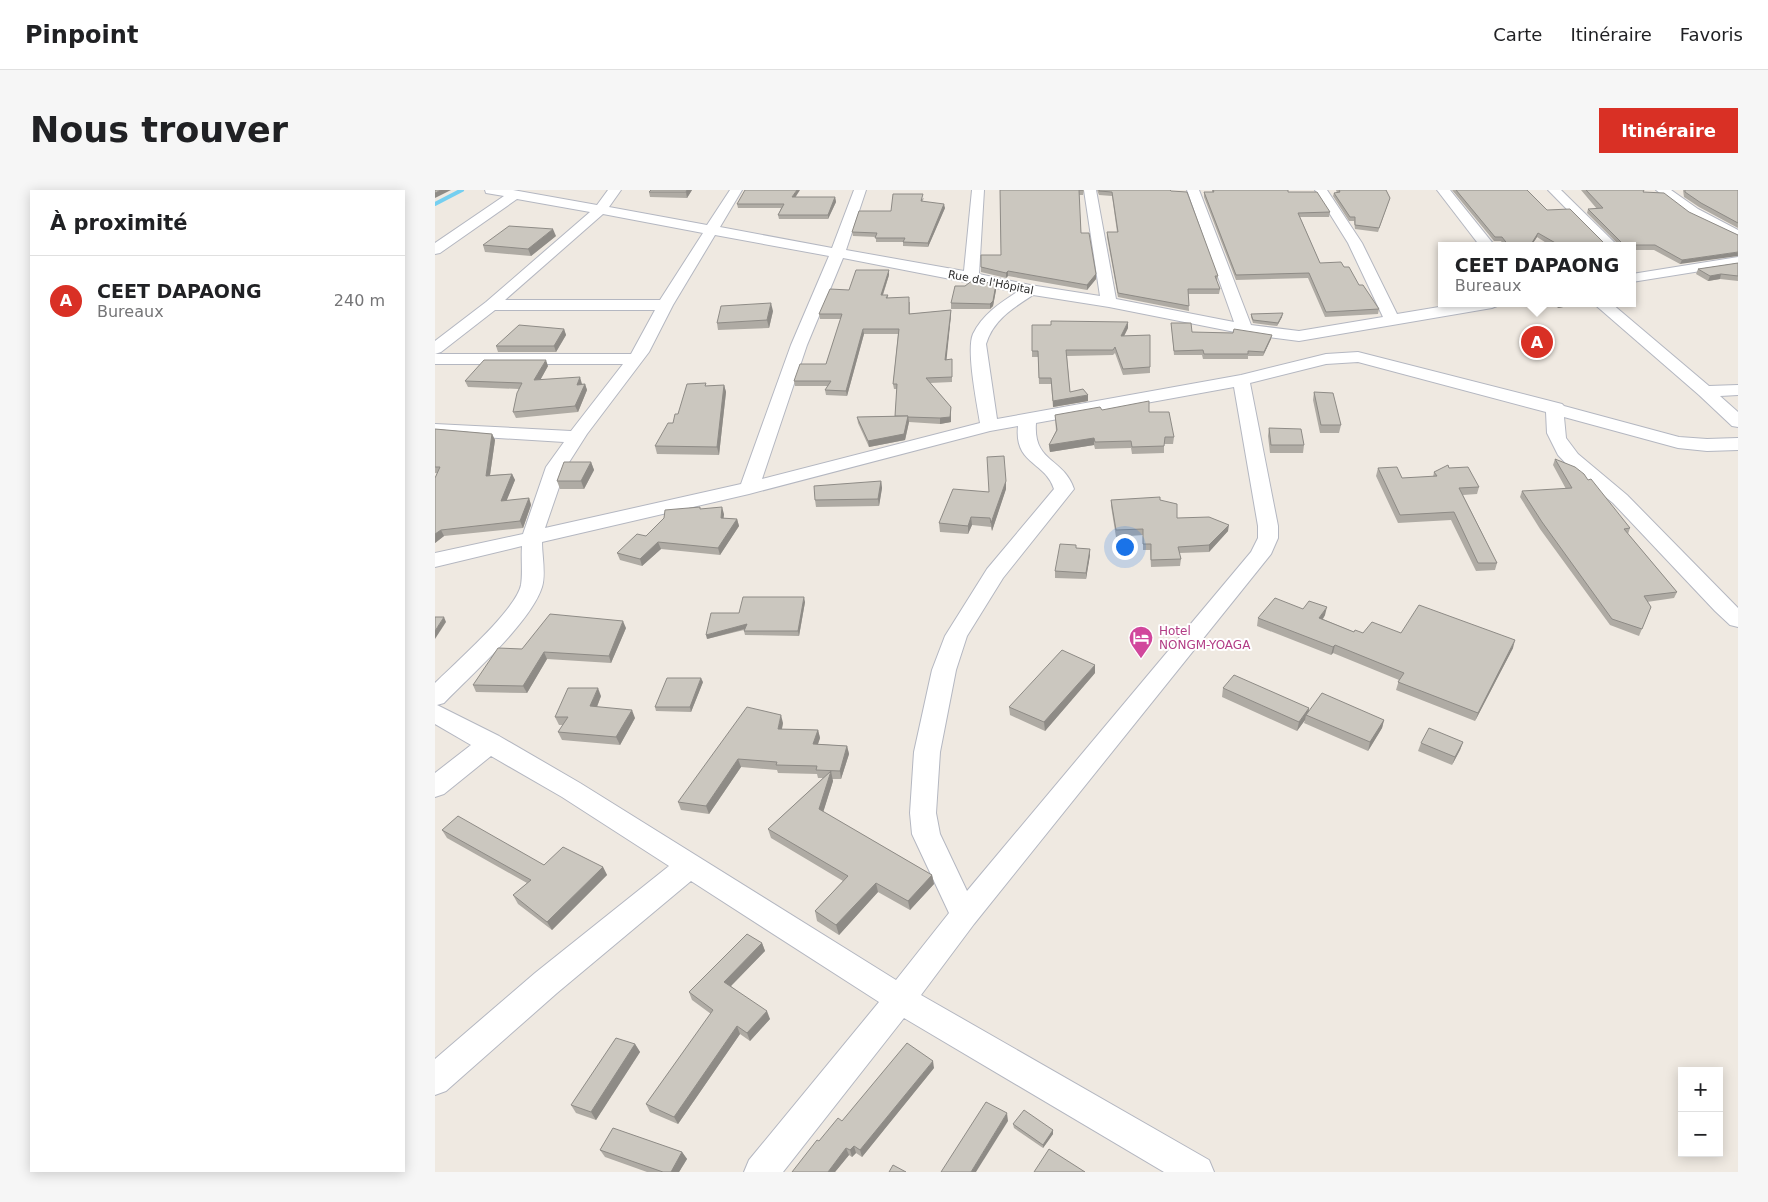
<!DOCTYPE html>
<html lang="fr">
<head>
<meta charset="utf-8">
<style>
  body { margin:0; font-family:"DejaVu Sans",sans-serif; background:#f6f6f6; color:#202124 }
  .controls { position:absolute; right:15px; bottom:15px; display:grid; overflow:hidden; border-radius:0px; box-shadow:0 2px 12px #0003 }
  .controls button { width:45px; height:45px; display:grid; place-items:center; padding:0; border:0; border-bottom:1px solid #e0e0e0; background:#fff; color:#202124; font:25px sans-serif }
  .you { position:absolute; left:689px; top:356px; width:18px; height:18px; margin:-12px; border:4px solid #fff; border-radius:50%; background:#1a73e8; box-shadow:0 0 0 8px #1a73e833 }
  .badge { display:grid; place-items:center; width:32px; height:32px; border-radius:50%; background:#d93025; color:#fff; font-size:16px; font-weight:700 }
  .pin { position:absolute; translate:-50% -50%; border:2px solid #fff; box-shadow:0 1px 5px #0006 }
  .popup { position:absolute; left:1003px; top:52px; width:198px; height:65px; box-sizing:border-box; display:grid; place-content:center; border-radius:0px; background:#fff; filter:drop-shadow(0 1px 4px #0005); font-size:16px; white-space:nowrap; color:#757577 }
  .popup b { font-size:19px; color:#202124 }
  .popup::after { content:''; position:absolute; left:50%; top:100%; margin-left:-10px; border:10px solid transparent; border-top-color:#fff }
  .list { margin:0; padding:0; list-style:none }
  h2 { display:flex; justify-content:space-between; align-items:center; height:65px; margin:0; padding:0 20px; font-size:21px }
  h2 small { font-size:16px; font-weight:400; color:#757577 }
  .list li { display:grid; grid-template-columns:32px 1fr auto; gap:15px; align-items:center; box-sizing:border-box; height:90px; padding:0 20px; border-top:1px solid #e0e0e0 }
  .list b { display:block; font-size:19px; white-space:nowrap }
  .list p { margin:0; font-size:16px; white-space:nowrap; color:#757577 }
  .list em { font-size:16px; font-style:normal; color:#757577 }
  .map { position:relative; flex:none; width:1303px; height:982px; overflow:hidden; border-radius:0px }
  header { display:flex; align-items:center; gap:30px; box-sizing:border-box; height:70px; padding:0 25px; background:#fff; border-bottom:1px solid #e0e0e0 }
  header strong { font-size:24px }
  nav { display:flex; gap:28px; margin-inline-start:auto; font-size:18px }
  .intro { display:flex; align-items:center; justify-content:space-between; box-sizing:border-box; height:120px; padding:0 30px }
  h1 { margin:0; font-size:35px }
  .button { padding:12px 22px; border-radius:0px; background:#d93025; color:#fff; font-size:18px; font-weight:700 }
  main { display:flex; gap:30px; padding:0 30px }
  aside { flex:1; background:#fff; border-radius:0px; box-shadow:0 2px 12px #0003 }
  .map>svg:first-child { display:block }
</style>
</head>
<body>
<header>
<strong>Pinpoint</strong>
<nav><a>Carte</a><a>Itinéraire</a><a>Favoris</a></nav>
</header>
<div class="intro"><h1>Nous trouver</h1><a class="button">Itinéraire</a></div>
<main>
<aside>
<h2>À proximité<small></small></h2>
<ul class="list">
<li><span class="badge">A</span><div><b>CEET DAPAONG</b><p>Bureaux</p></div><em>240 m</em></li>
</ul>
</aside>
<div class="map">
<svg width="1303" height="982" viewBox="0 0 1303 982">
  <rect width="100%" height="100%" fill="#efe9e1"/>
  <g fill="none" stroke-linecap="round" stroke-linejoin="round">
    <!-- stream -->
    <path stroke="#75cff0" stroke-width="4" d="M0 14 27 0"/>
    <defs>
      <g id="street">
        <path d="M50 0H78L162 15 173 0H186L174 17 272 35 295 0H307L285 37 397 58 419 0H431L411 60 529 81 537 0H549L544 84 595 95 665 106 649 0H661L681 109 799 132 752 0H764L816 135 864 141 948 127 913 53 880 0H892L927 53 962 124 1028 113H1065L1062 116 1057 118 864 151 810 144 674 117 598 105C578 118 558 130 551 154L562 229 806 185 891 164 923 162 1127 214 1129 216 1244 247 1272 249 1303 248V260L1272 261 1243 258 1129 227 1131 248 1143 264 1192 305 1303 418V437L1295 435 1280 421 1178 313 1137 280 1123 265 1112 243 1111 222 923 172 891 174 815 193 843 336V348L836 364 539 734 486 805 774 970 779 982H729L469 828 348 982H309L314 970 444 812 256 691 122 803 11 901 0 905V869L100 783 234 676 127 607 56 566 9 604 0 607V583L36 555 0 534V493C20 473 81 420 86 395 88 383 86 369 87 356L0 377V363L88 344 111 277 129 252 0 244V234L136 241 188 174H0V164H196L220 120H60L6 162 0 164V151L51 112 155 22 82 9 5 63 0 64V53L69 6 51 3ZM168 24 268 43 225 110H70ZM280 45 394 66 356 155 306 294 110 338 131 277 152 244 214 162 238 115ZM408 68 582 102C565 113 547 125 538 144 531 160 542 214 545 233L327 289 372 155ZM799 197 823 336V348L816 362 532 701 505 644 501 623 505 562 521 480 532 446 568 388 639 299C628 267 598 273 601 233ZM583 236C579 275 610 271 619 299L552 379 510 446 497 480 479 562 475 623 477 644 514 723 461 790 145 593 64 546 2 515 9 513C36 485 96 432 107 397 111 384 107 366 107 352L314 304 555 241Z"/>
        <path d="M1002 0H1015L1060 56H1045Z"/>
        <path d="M1113 0H1126L1183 56H1168Z"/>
        <path d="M1221 0H1236L1263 19 1303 40V49L1253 25Z"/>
        <path d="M1303 67V75L1197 92V84Z"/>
        <path d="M1158 113H1176L1274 196 1303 195V205L1285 206 1303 222V237L1297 236 1264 205Z"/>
      </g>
    </defs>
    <!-- street casing -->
    <use href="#street" stroke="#b4b7c1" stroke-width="2"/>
    <!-- street -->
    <use href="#street" fill="#fff" fill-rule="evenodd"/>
  </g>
  <!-- wall -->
  <g fill="#afaba4">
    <path d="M257 0 252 8 215 7 214 2Z"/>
    <path d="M565 0H649L648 5H644L646 43 661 84V89L652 100 573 86 571 88 546 82V77L566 65Z"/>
    <path d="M662 0H735L783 86 782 91H781L785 99 784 104H753L754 121 683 107 672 47V42H682L677 6 664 5Z"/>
    <path d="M777 0H853V2L895 22 894 27H865L885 73 909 77 944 119 943 124 890 127 873 88 801 90 769 7V2H777Z"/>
    <path d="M901 0H951L955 8 943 42 920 39 919 31H914L898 6 899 3H902Z"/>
    <path d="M1017 0H1092L1112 20 1169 53H1182L1152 23 1153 19H1162L1146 0H1209L1208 2 1303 45 1245 74 1219 60H1197V56H1116L1102 47 1096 56H1069L1066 51H1059Z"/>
    <path d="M1248 0H1303V38L1264 17 1249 7Z"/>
    <path d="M361 7H400L401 12 393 29H344L343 25 346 18H303L302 14Z"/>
    <path d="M489 8 487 12 510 18 493 57 468 56V52H441V47L418 46 417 42 456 21Z"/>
    <path d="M121 46 96 66 50 62 48 55Z"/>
    <path d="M1303 73V91L1285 89 1273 91 1261 84 1263 79Z"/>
    <path d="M454 85 448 105H453V108L475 112V124L516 120V125L511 170 517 174V192L495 193 516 217V232L505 234 474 232 470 250 434 257 423 233 422 227 460 226 462 199H459L458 194 463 144H429L412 206 391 205 390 200 393 196H360L359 191 391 174 406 129H385L384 124 414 100Z"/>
    <path d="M561 94V100L558 116 555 119H516V113L530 96Z"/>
    <path d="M1117 113H1149L1123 118Z"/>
    <path d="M338 121 334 138 283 140 282 133Z"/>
    <path d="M816 124 847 127 842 136 818 133 816 127Z"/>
    <path d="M736 133 757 142 836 149 828 166H813V169H768L767 165H739Z"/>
    <path d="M693 138 689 146 715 145V183L688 185 680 163 678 165 632 166 635 202 653 211 618 217 616 194H604L603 167H597V161Z"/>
    <path d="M129 139 131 145 121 162H63L61 156Z"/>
    <path d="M113 176 105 190 150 194 152 200 143 222 81 228 78 222 84 199 33 197 30 191Z"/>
    <path d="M289 195 291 202 284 265 222 264 220 256 238 233 243 224 272 196Z"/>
    <path d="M879 202 906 235 904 243H885L878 210Z"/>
    <path d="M667 220 714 222 739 247 738 254H729V263L697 264 696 258 660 259 659 255 615 262 614 255 621 241 620 225Z"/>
    <path d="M834 238 869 255 868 263H835L833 246Z"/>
    <path d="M0 239 57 244 60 250 55 285 77 284 80 290 71 311 94 308 96 315 88 338 9 346 0 353V288L2 283H0Z"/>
    <path d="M1120 269 1153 290 1195 338 1193 344 1242 402 1239 408 1212 412 1216 417 1204 446 1175 435 1105 339 1085 307 1087 301 1131 299 1118 275Z"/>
    <path d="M156 272 159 280 149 299H125L122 291Z"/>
    <path d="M943 278 967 288 998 287 999 282 1014 278 1044 297 1042 304 1028 305 1062 373 1060 380 1041 381 1016 330 963 333 941 286Z"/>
    <path d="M446 291 447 298 444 316 381 317 380 310Z"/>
    <path d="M571 299 557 341 556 337 537 335 533 344 505 342 504 333 554 302Z"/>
    <path d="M676 310H725L742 328 793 341 774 362 744 363 746 369 745 376 716 377 715 360H708V345L681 347 676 316Z"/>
    <path d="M266 319 289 324 288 328 302 329 304 336 285 365 226 359 207 376 185 370 182 363 211 346Z"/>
    <path d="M641 355V358L655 365 651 389 620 388V381Z"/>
    <path d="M370 412 364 446 310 445 309 441V440L272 449 304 423Z"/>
    <path d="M868 419 890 425 888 429 919 442 928 443H966L1078 458 1040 531 961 500 964 490 898 463 896 465 822 436 823 428Z"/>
    <path d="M191 438 176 473 112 469 92 503 41 502 38 495 87 459Z"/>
    <path d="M660 483 610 541 575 525 574 517Z"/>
    <path d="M268 492 256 522 221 521 220 517Z"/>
    <path d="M788 498 874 518V521L949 530 947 538 933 561 869 533 870 530 862 541 787 507Z"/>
    <path d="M166 506 162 517 200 528 185 555 127 550 123 542 128 535H124L120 527Z"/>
    <path d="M348 533 347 539 383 540 385 548 383 554 412 556 414 564 406 589H397L398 591 388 622 497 685 499 694 475 720 443 702 404 745 382 731 380 721 408 691 336 648 333 639 388 588H383L382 584 343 583 342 580 306 577 274 624 246 620 243 612Z"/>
    <path d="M1028 552 1025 560 1017 575 983 561 986 553Z"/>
    <path d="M7 640 109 675 168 677 172 685 117 740 83 714 78 705 92 693 12 648Z"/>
    <path d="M327 753 330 761 296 796 335 829 315 851 305 844 243 934 215 922 211 914 276 824 257 810 254 802Z"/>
    <path d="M200 854 205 862 161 930 141 923 136 915Z"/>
    <path d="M499 878 427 967 421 963 417 967 414 965 400 982H357L384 951 407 931Z"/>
    <path d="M578 934 618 940V944L608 958 579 938Z"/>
    <path d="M165 960 247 962 252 969 244 982H212L170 967Z"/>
  </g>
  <!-- shaded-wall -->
  <g fill="#8e8b86">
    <path d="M6 0H16L0 8V3Z"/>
    <path d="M252 0H257L252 8 251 2Z"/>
    <path d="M362 0H365L358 11 357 7Z"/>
    <path d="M400 7 401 12 393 29V25Z"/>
    <path d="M509 14 510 18 493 57V53Z"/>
    <path d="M118 39 121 46 96 66 93 59Z"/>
    <path d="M1103 43 1102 47 1096 56H1095Z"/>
    <path d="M1303 62V66L1245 74 1247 70Z"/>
    <path d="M454 80V85L446 110V105Z"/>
    <path d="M573 81V86L571 88V83Z"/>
    <path d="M661 84V89L652 100V95Z"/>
    <path d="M1286 84 1285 89 1273 91 1275 86Z"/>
    <path d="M561 94V100L558 116 555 119V114Z"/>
    <path d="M336 113 338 121 334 138 332 130Z"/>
    <path d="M1125 113H1149L1123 118Z"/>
    <path d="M516 120V125L511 175 510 170Z"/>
    <path d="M848 123 847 127 842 136 843 133Z"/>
    <path d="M693 132V138L686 152V146Z"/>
    <path d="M129 139 131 145 121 162 119 156Z"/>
    <path d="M428 139 429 144 412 206 411 201Z"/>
    <path d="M837 145 836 149 828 166 829 162Z"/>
    <path d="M111 170 113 176 102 196 99 190Z"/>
    <path d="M145 187 147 194 144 201 142 195Z"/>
    <path d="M150 194 152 200 143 222 140 216Z"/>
    <path d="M289 195 291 202 284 265 282 257Z"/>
    <path d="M653 205V211L618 217V211Z"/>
    <path d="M516 217V232L505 234V228Z"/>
    <path d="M473 226 474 232 470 250 434 257 433 251Z"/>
    <path d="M57 244 60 250 54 292 51 286Z"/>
    <path d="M659 248V255L615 262 614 255Z"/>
    <path d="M156 272 159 280 149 299 146 291Z"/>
    <path d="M77 284 80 290 69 317 66 311Z"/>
    <path d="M446 291 447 298 444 316 443 309Z"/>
    <path d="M571 291V299L557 341 556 333Z"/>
    <path d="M94 308 96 315 88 338 85 331Z"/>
    <path d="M287 317 289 324 288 335 286 328Z"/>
    <path d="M536 327 537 335 533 344V336Z"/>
    <path d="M302 329 304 336 285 365 283 358Z"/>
    <path d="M794 335 793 341 774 362V355Z"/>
    <path d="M6 340 9 346 0 353V344Z"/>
    <path d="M223 352 226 359 207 376 205 369Z"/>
    <path d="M655 359V365L651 389V383Z"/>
    <path d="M369 407 370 412 364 446 363 441Z"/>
    <path d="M892 417 890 425 883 436 884 428Z"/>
    <path d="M9 427 11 432 0 449V441Z"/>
    <path d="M188 431 191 438 176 473 174 466Z"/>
    <path d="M312 434 313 438 272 449 271 445Z"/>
    <path d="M1080 450 1078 458 1040 531 1043 523Z"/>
    <path d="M900 455 898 463 896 465 898 457Z"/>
    <path d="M109 462 112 469 92 503 88 496Z"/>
    <path d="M660 475V483L610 541 609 532Z"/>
    <path d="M266 488 268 492 256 522 255 517Z"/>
    <path d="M163 498 166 506 159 524 155 516Z"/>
    <path d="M874 518 873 525H871L870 530 862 541 864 532Z"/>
    <path d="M197 520 200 528 185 555 181 547Z"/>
    <path d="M346 525 348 533 345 547 343 539Z"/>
    <path d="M949 530 947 538 933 561 935 552Z"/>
    <path d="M383 540 385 548 380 562 378 554Z"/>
    <path d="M1028 552 1025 560 1017 575 1020 567Z"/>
    <path d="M412 556 414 564 406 589 405 581Z"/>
    <path d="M303 569 306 577 274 624 271 616Z"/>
    <path d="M396 581 398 591 386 629 384 619Z"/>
    <path d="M168 677 172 685 117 740 112 732Z"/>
    <path d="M497 685 499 694 475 720 473 711Z"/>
    <path d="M441 693 443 702 404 745 401 735Z"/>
    <path d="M327 753 330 761 292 800 289 792Z"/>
    <path d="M332 821 335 829 315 851 312 843Z"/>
    <path d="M302 836 305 844 243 934 239 927Z"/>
    <path d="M200 854 205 862 161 930 156 922Z"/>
    <path d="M498 871 499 878 427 967 425 960Z"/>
    <path d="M572 923 573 931 541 982H536Z"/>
    <path d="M618 940V944L608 958V955Z"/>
    <path d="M419 956 421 963 417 967 415 960Z"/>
    <path d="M411 958 414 965 400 982H393Z"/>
    <path d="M247 962 252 969 244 982H236Z"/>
  </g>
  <!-- building -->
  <g fill="#cbc7bf" stroke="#8e8b86">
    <path d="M0 0H6L0 3Z"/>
    <path d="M216 0H252L251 2H214Z"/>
    <path d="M310 0H362L357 7H400L393 25H343L349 14H302Z"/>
    <path d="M565 0H648H644L646 43H654L661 84 652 95 573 81 571 83 546 77V65H566Z"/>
    <path d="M664 0H735L736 1 752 2 783 86H780L785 99H753L754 116 683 103 672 42H683L677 2 664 1Z"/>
    <path d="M778 0H853V2H882L895 22 863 23 885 73 906 72 909 77H914L924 95H928L944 119 891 122 874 83 801 85 769 2H779Z"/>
    <path d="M904 0H951L955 8 944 38 920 35V27H915L899 3 905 2Z"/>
    <path d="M1021 0H1092L1112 20 1135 19 1169 53H1184L1186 52 1153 19 1168 18 1151 0H1209L1208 2 1229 3 1254 22 1303 45V62L1247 70 1220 55H1124L1103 43 1095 56H1074L1067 47H1060Z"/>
    <path d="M1250 0H1303V33L1266 13 1250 2Z"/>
    <path d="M458 4H488L486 11 509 14 493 53 468 52 470 48H440L442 43 417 42 424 21H456Z"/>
    <path d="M74 36 118 39 93 59 48 55Z"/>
    <path d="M1303 73V86L1286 84 1275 86 1263 79Z"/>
    <path d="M421 80H454L446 105H453L451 108 474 107V124L516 120 510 170 517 169V187L491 188 516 217 515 227 505 228 472 227 473 226H460L462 194H458L464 139H428L411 201 390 200 396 191H359L365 174H391L407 124H384L395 99 414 100Z"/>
    <path d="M538 90 561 94 558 111 555 114 516 113 520 96H530Z"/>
    <path d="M336 113 332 130 282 133 286 116Z"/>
    <path d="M848 123 843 133 818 130 816 124Z"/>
    <path d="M616 131 693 132 686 146 715 145V177L688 179 680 157 678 160H631L635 202 648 199 653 205 618 211 616 188H604L603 161H597V135H616Z"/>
    <path d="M736 133H756L757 142 798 143 799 139 837 145 829 162 813 161V164H769L768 160 739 161Z"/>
    <path d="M84 135 129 139 119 156H61Z"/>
    <path d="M49 170H111L99 190 145 187 142 195 150 194 140 216 78 222 82 203 87 193 30 191Z"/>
    <path d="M271 193 270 196 289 195 282 257 220 256 233 233H238L240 224H243L252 194Z"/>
    <path d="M879 202 898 203 906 235H886Z"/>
    <path d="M714 211V222H734L739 247H730L729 256 697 257 696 251 660 252 659 248 614 255 622 240 620 225 665 217 667 220Z"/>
    <path d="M473 226 469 244 433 251 422 227Z"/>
    <path d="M834 238 866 239 869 255H836Z"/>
    <path d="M0 239 57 244 51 286 77 284 66 311 94 308 85 331 6 340 0 344V288L5 277H0Z"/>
    <path d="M569 266 571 291 556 333 555 328 536 327 533 336 504 333 518 299 554 302 552 267Z"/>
    <path d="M1120 269 1140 277 1149 284 1153 290 1156 289 1195 338 1189 339 1242 402 1209 406 1216 417 1207 439 1177 429 1107 332 1087 301 1137 298Z"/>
    <path d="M129 272H156L146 291H122Z"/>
    <path d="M1013 275 1014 278 1033 277 1044 297 1024 298 1062 373H1043L1019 322 965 325 943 278 962 277 967 288 1002 286 999 282Z"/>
    <path d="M446 291 443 309 380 310 379 296Z"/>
    <path d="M725 307V310L742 314V328L774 327 794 335 774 355 743 357 746 369 716 370V354H708V339L681 340 676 310Z"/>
    <path d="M265 317V319L287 317 286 328 302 329 283 358 223 352 205 369 182 363 202 344 211 346 229 328 230 320Z"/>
    <path d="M625 354 641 355V358L655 359 651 383 620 381Z"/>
    <path d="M308 407H369L363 441H309L312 434 271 445 276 423H304Z"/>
    <path d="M840 408 868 419 874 411 892 417 884 428 919 442 920 440 928 443 937 432 966 443 984 415 1080 450 1043 523 963 492 969 483 900 455 898 457 823 428Z"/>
    <path d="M115 424 188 431 174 466 109 462 88 496 38 495 63 458 87 459Z"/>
    <path d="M0 427H9L0 441Z"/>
    <path d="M627 460 660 475 609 532 574 517Z"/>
    <path d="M799 485 874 518 864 532 788 498Z"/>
    <path d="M232 488H266L255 517H220Z"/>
    <path d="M133 498H163L155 516 197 520 181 547 123 542 133 527H120Z"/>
    <path d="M887 503 949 530 935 552 871 525Z"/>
    <path d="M312 517 346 525 343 539 383 540 378 554 412 556 405 581 381 580 382 576 341 575 342 572 303 569 271 616 243 612Z"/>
    <path d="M994 538 1028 552 1020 567 986 553Z"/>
    <path d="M396 581 384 619 497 685 473 711 441 693 401 735 380 721 413 686 333 639Z"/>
    <path d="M23 626 109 675 128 657 168 677 112 732 78 705 96 690 7 640Z"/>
    <path d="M312 744 327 753 289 792 332 821 312 843 302 836 239 927 211 914 278 820 254 802Z"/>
    <path d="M181 848 200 854 156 922 136 915Z"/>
    <path d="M472 853 498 871 425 960 419 956 415 960 411 958 393 982H357L382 950 384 951 403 928 407 931Z"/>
    <path d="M551 912 572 923 536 982H506Z"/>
    <path d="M589 920 618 940 608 955 578 934Z"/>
    <path d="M178 938 247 962 236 982H228L165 960Z"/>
    <path d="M614 959 650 982H599Z"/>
    <path d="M458 975 471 982H454Z"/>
  </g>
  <!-- icons -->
  <defs>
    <symbol id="hotel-pin" viewBox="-11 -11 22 30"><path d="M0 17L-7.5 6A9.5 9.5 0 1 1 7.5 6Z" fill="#d1479c" stroke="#fff"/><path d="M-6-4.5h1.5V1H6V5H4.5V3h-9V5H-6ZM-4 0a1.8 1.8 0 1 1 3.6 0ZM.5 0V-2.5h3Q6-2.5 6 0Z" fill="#fff"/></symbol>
  </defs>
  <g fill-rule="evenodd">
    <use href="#hotel-pin" x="692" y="434" width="28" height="38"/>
  </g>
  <g text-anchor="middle" stroke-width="4" stroke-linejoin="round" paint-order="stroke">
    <!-- far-street labels -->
    <g font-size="11" fill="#2e2e2e" stroke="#fff">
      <text transform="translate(556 92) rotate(11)" y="4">Rue de l'Hôpital</text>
    </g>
    <!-- hotel labels -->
    <g font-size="12" fill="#b23c85" stroke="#fff" text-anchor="start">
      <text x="724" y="445">Hotel<tspan x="724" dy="14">NONGM-YOAGA</tspan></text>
    </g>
  </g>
</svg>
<div class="controls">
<button>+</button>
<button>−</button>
</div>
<div class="you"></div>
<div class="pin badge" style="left:1102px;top:152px">A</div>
<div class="popup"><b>CEET DAPAONG</b>Bureaux</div>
</div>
</main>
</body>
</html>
